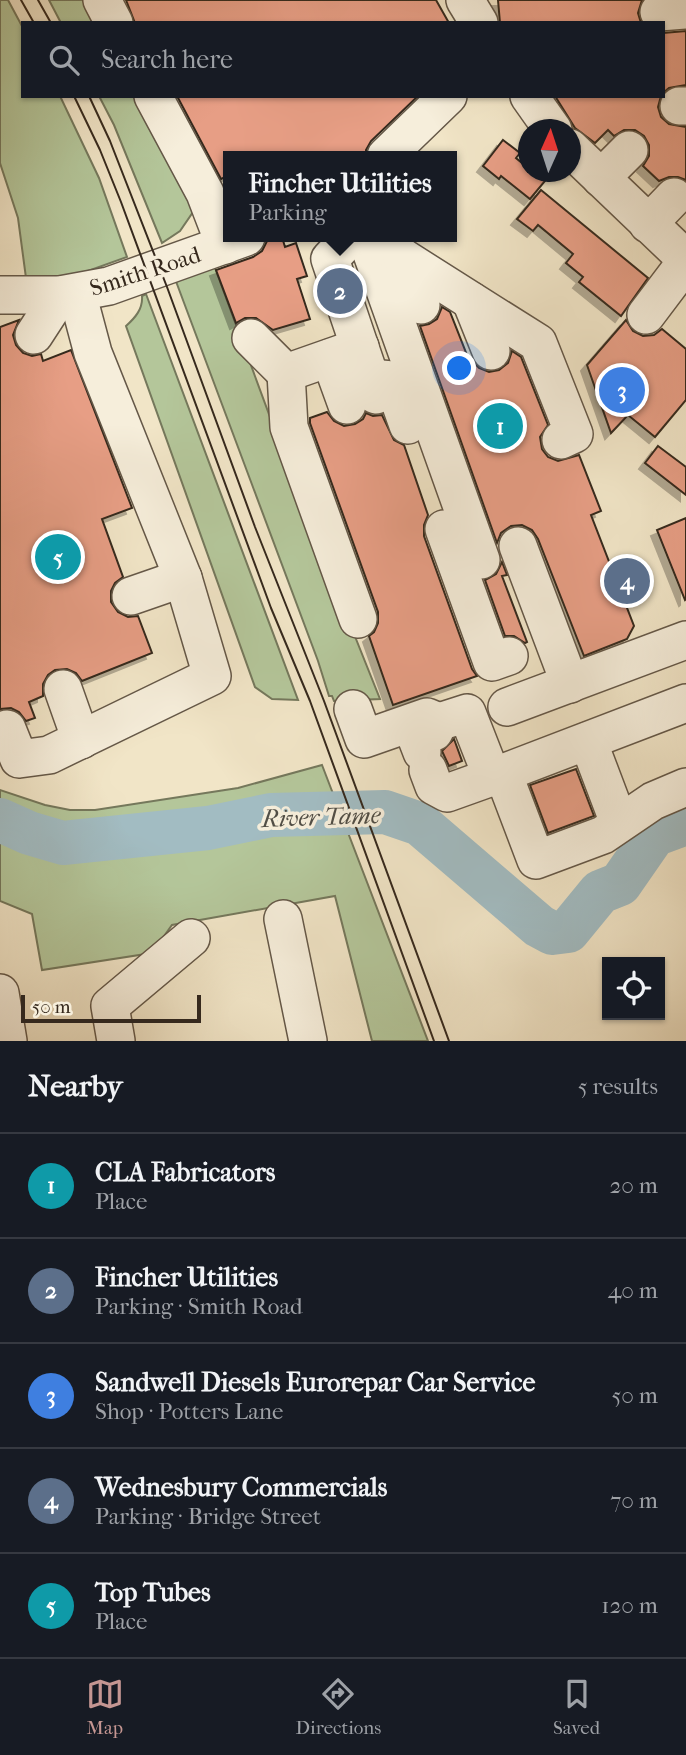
<!DOCTYPE html>
<html lang="en">
<head>
<meta charset="utf-8">
<style>
  body { margin:0; font-family:"IM FELL French Canon",serif; background:#20242c; color:#f1f3f6 }
  .controls { position:absolute; right:21px; bottom:21px; display:grid; overflow:hidden; border-radius:0px; box-shadow:0 2px 5px #0004 }
  .controls button { width:63px; height:63px; display:grid; place-items:center; padding:0; border:0; border-bottom:2px solid #363941; background:#171b24; color:#f1f3f6; font:35px sans-serif }
  .compass { position:absolute; left:518px; top:119px; width:63px; height:63px; border-radius:50%; background:#171b24; box-shadow:0 2px 5px #0004; rotate:3deg }
  .scale { position:absolute; left:21px; bottom:18px; width:180px; box-sizing:border-box; padding-left:7px; border:4px solid #36291d; border-top:0; font-size:19px; line-height:24px; white-space:nowrap; color:#36291d; -webkit-text-stroke:5px #f6eedb; paint-order:stroke }
  .you { position:absolute; left:460px; top:369px; width:24px; height:24px; margin:-18px; border:5px solid #fff; border-radius:50%; background:#1a73e8; box-shadow:0 0 0 10px #1a73e833 }
  .badge { display:grid; place-items:center; width:46px; height:46px; border-radius:50%; background:#c59692; color:#fff; font-size:23px; font-weight:700 }
  .pin { position:absolute; translate:-50% -50%; border:4px solid #fff; box-shadow:0 2px 7px #0006 }
  .popup { position:absolute; left:223px; top:151px; width:234px; height:91px; box-sizing:border-box; display:grid; place-content:center; border-radius:0px; background:#171b24; filter:drop-shadow(0 2px 5px #0005); font-size:23px; white-space:nowrap; color:#9ea1a6 }
  .popup b { font-size:26px; color:#f1f3f6 }
  .popup::after { content:''; position:absolute; left:50%; top:100%; margin-left:-14px; border:14px solid transparent; border-top-color:#171b24 }
  .list { margin:0; padding:0; list-style:none }
  h2 { display:flex; justify-content:space-between; align-items:center; height:91px; margin:0; padding:0 28px; font-size:30px }
  h2 small { font-size:23px; font-weight:400; color:#9ea1a6 }
  .list li { display:grid; grid-template-columns:46px 1fr auto; gap:21px; align-items:center; box-sizing:border-box; height:105px; padding:0 28px; border-top:2px solid #363941 }
  .list b { display:block; font-size:26px; white-space:nowrap }
  .list p { margin:0; font-size:23px; white-space:nowrap; color:#9ea1a6 }
  .list em { font-size:23px; font-style:normal; color:#9ea1a6 }
  .icon { flex:none; width:38px; height:38px; fill:none; stroke:currentColor; stroke-width:2; stroke-linecap:round; stroke-linejoin:round }
  .map { position:relative; flex:none; width:686px; height:1041px; overflow:hidden }
  .search { position:absolute; background:#171b24; box-shadow:0 2px 5px #0004; left:21px; right:21px; top:21px; height:77px; display:flex; align-items:center; gap:18px; box-sizing:border-box; padding:0 24px; border-radius:0px; color:#9ea1a6; font-size:26px }
  .sheet { height:616px; background:#171b24 }
  nav { display:flex; justify-content:space-around; align-items:center; box-sizing:border-box; height:98px; border-top:2px solid #363941; background:#171b24; font-size:19px; color:#9ea1a6 }
  nav a { display:grid; justify-items:center; gap:4px }
  nav .on { color:#c59692 }
  .map>svg:first-child { display:block }
</style>
</head>
<body>
<div class="map">
<svg width="686" height="1041" viewBox="0 0 686 1041">
  <defs>
    <filter id="shadow"><feDropShadow dx="-6" dy="6" stdDeviation="0" flood-color="#0004"/></filter>
  </defs>
  <rect width="100%" height="100%" fill="#f1e5c7"/>
  <filter id="stains"><feTurbulence type="fractalNoise" baseFrequency=".00286" numOctaves="4"/><feColorMatrix values="0 0 0 0 .2 0 0 0 0 .09 0 0 0 0 .02 0 0 0 .5 -.17"/></filter>
  <radialGradient id="worn" r=".72"><stop offset=".6" stop-color="#630" stop-opacity="0"/><stop offset="1" stop-color="#630" stop-opacity=".3"/></radialGradient>
  <!-- green -->
  <g fill="#b4c69a" stroke="#75785c" stroke-width="2">
    <path d="M0 0H8L23 28V96H60L99 178 127 257 74 276 26 278 18 218 0 163Z"/>
    <path d="M49 0H93L105 23H61Z"/>
    <path d="M99 96H142L184 179 193 212 180 231 162 243 114 125Z"/>
    <path d="M211 257 304 509 380 699 334 701 332 696H329L318 661 171 268Z"/>
    <path d="M146 294 298 700 272 699 255 687 126 326C135 318 143 309 142 296Z"/>
    <path d="M322 765 428 1041H372L335 896 172 925 152 953 42 970 32 914 0 901V790L45 805 70 810H95L238 788Z"/>
  </g>
  <g fill="none" stroke-linecap="round" stroke-linejoin="round">
    <!-- river -->
    <path stroke="#a2bcc2" stroke-width="44" d="M0 820 29 833 63 843 208 828 271 815 385 812 420 824 539 926 552 933 568 931 600 892 620 884 654 835 686 823"/>
  </g>
  <!-- building -->
  <g fill="#e79e85" stroke="#36291d" stroke-width="2" filter="url(#shadow)">
    <path d="M126 0H436L449 23H135Z"/>
    <path d="M498 0H642L638 13 641 23H500Z"/>
    <path d="M686 31V85L669 88 663 93V33Z"/>
    <path d="M177 96H418L371 141 366 150V156H228V175L221 179Z"/>
    <path d="M555 96H661L658 107 661 117 669 124 686 127V180L678 177H669L659 181 643 166 649 156V145L644 136 635 130H624L614 136 608 130 595 143 575 128Z"/>
    <path d="M503 140 520 153 516 158 528 168V172H533L545 181 530 199 501 176 499 179 483 166Z"/>
    <path d="M541 190 648 278 621 316 579 282 583 277 566 263 573 254 538 225 533 231 517 219Z"/>
    <path d="M282 237 285 247 296 243 307 276 297 279 310 319 273 330 256 318H245L236 323 216 270 253 257 262 251 267 241Z"/>
    <path d="M442 307 450 312 469 360 471 359 479 368 489 372 499 370 508 363 512 351 521 357 548 425 540 437 542 449 548 457 558 461 579 455 601 511 591 515 634 626 627 639 584 656 538 539 532 530 522 525 511 526 501 533 497 543 420 326 429 324 437 319Z"/>
    <path d="M19 320 13 335 16 345 23 353 32 356 41 354 43 361 71 350 132 508 102 519 123 577 115 583 111 591V602L118 612 128 617 138 616 152 653 82 681 76 673 67 669 55 670 48 675 43 684V696L29 702 35 718 26 721 19 712 11 708 0 709V327Z"/>
    <path d="M626 320 633 331 643 336 654 335 662 329 686 349V400L655 437 628 415 611 433 587 365Z"/>
    <path d="M327 412 334 421 344 426 355 424 363 419 366 413 373 416 382 415 394 440 404 445 428 515 424 525V536L472 669 477 676 393 705 369 636 374 632 378 623V612L310 423V418Z"/>
    <path d="M658 446 686 467V495L645 463Z"/>
    <path d="M686 518V599L685 600 657 530Z"/>
    <path d="M502 562 507 575 502 576 527 642 525 643 514 636H505L485 580 496 574Z"/>
    <path d="M454 739 462 761 449 766 442 751Z"/>
    <path d="M576 769 594 816 548 833 530 785Z"/>
  </g>
  <g fill="none" stroke-linecap="round" stroke-linejoin="round">
    <defs>
      <g id="minor">
        <path d="M102 0 114 23"/>
        <path d="M465 0 479 23"/>
        <path d="M659 12 686 10"/>
        <path d="M153 96 205 193 225 245"/>
        <path d="M529 96 553 130"/>
        <path d="M679 106H686"/>
        <path d="M570 148 686 259"/>
        <path d="M386 156 448 96"/>
        <path d="M601 178 629 150"/>
        <path d="M648 224 674 197"/>
        <path d="M343 237 344 244 330 259 376 395"/>
        <path d="M366 237 481 560"/>
        <path d="M374 237 402 257 538 343 574 434 561 440"/>
        <path d="M402 257 421 305"/>
        <path d="M0 295H60L109 286 246 237"/>
        <path d="M471 301 491 351"/>
        <path d="M646 315 686 262"/>
        <path d="M34 335 60 295"/>
        <path d="M251 338 286 373 360 347"/>
        <path d="M330 358 347 405"/>
        <path d="M286 373 289 427 358 619"/>
        <path d="M370 378 392 380 408 425"/>
        <path d="M444 529 492 662 509 656"/>
        <path d="M518 546 570 684"/>
        <path d="M131 596 183 578"/>
        <path d="M63 689 81 740"/>
        <path d="M686 703 503 773 536 860 603 835 653 801 686 787"/>
        <path d="M507 707 686 640"/>
        <path d="M353 709 364 739 427 717 439 722"/>
        <path d="M7 729 19 759 49 755 212 676 183 578 93 353 77 293"/>
        <path d="M588 741 619 823"/>
        <path d="M422 752 417 739 434 732 439 722 467 713 492 777"/>
        <path d="M428 770 434 786 447 793 503 773"/>
        <path d="M283 919 308 1041"/>
        <path d="M0 993 8 1041"/>
        <path d="M116 1041 110 1006 191 938"/>
      </g>
    </defs>
    <!-- minor casing -->
    <use href="#minor" stroke="#655848" stroke-width="40"/>
    <!-- minor -->
    <use href="#minor" stroke="#f6eedb" stroke-width="37"/>
    <!-- tram -->
    <g stroke="#36291d" stroke-width="2">
      <path d="M21 0 34 23"/>
      <path d="M38 0 51 23"/>
      <path d="M74 96 100 150 121 202 271 608 310 701 434 1041"/>
      <path d="M89 96 110 141 167 287 255 527 324 701 449 1041"/>
    </g>
  </g>
  <g text-anchor="middle" stroke-width="7" stroke-linejoin="round" paint-order="stroke">
    <!-- street labels -->
    <g font-size="23" fill="#36291d" stroke="#f6eedb">
      <text transform="translate(145 271) rotate(-18)" y="8">Smith Road</text>
    </g>
    <!-- water labels -->
    <g font-size="24" font-style="italic" fill="#514e46" stroke="#f6eedb">
      <text transform="translate(321 817) rotate(-2)" y="8">River Tame</text>
    </g>
  </g>
  <rect width="100%" height="100%" filter="url(#stains)"/>
  <rect width="100%" height="100%" fill="url(#worn)"/>
</svg>
<div class="controls">
<button><svg class="icon" aria-label="locate" viewBox="0 0 24 24"><circle cx="12" cy="12" r="6"/><path d="M12 2v4M12 18v4M2 12h4M18 12h4"/></svg></button>
</div>
<svg class="compass" viewBox="-18 -18 36 36"><path d="M0-13l5 13h-10z" fill="#e53935"/><path d="M0 13l5-13h-10z" fill="#9ea1a6"/></svg>
<div class="scale">50 m</div>
<div class="you"></div>
<div class="pin badge" style="left:500px;top:426px;background:#0f9aa8">1</div>
<div class="pin badge" style="left:340px;top:291px;background:#5c6f8a">2</div>
<div class="popup"><b>Fincher Utilities</b>Parking</div>
<div class="pin badge" style="left:622px;top:390px;background:#3f7fe0">3</div>
<div class="pin badge" style="left:627px;top:581px;background:#5c6f8a">4</div>
<div class="pin badge" style="left:58px;top:557px;background:#0f9aa8">5</div>
<div class="search"><svg class="icon" aria-label="search" viewBox="0 0 24 24"><circle cx="10" cy="10" r="6"/><path d="M15 15l6 6"/></svg>Search here</div>
</div>
<section class="sheet">
<h2>Nearby<small>5 results</small></h2>
<ul class="list">
<li><span class="badge" style="background:#0f9aa8">1</span><div><b>CLA Fabricators</b><p>Place</p></div><em>20 m</em></li>
<li><span class="badge" style="background:#5c6f8a">2</span><div><b>Fincher Utilities</b><p>Parking · Smith Road</p></div><em>40 m</em></li>
<li><span class="badge" style="background:#3f7fe0">3</span><div><b>Sandwell Diesels Eurorepar Car Service</b><p>Shop · Potters Lane</p></div><em>50 m</em></li>
<li><span class="badge" style="background:#5c6f8a">4</span><div><b>Wednesbury Commercials</b><p>Parking · Bridge Street</p></div><em>70 m</em></li>
<li><span class="badge" style="background:#0f9aa8">5</span><div><b>Top Tubes</b><p>Place</p></div><em>120 m</em></li>
</ul>
</section>
<nav>
<a class="on"><svg class="icon" aria-label="map" viewBox="0 0 24 24"><path d="M3 6l6-2 6 2 6-2v14l-6 2-6-2-6 2zM9 4v14M15 6v14"/></svg>Map</a>
<a><svg class="icon" aria-label="directions" viewBox="0 0 24 24"><path d="M12 3l9 9-9 9-9-9zM9 14v-3h6M13 9l2 2-2 2"/></svg>Directions</a>
<a><svg class="icon" aria-label="saved" viewBox="0 0 24 24"><path d="M7 4h10v16l-5-4-5 4z"/></svg>Saved</a>
</nav>
</body>
</html>
